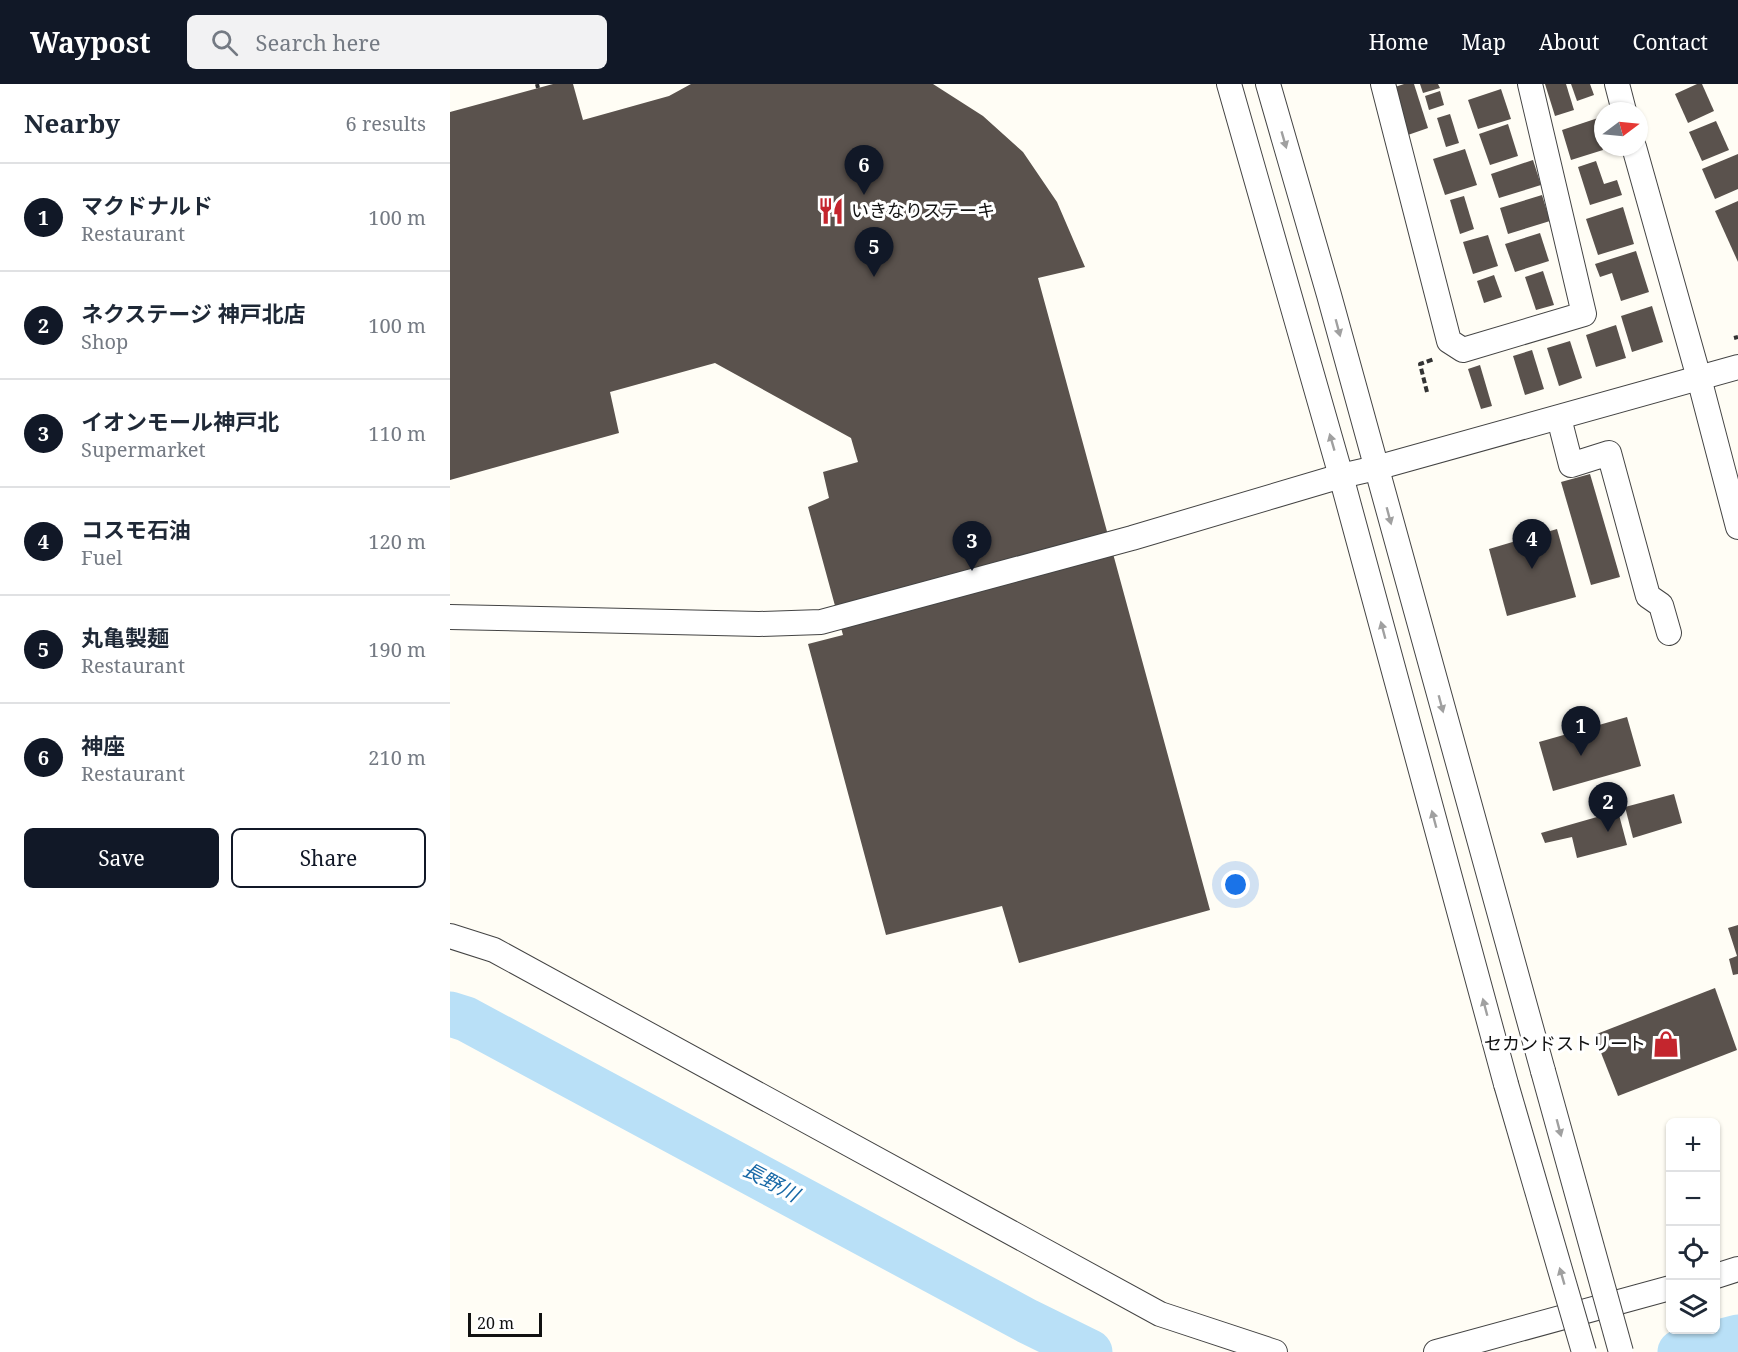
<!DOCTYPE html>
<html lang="en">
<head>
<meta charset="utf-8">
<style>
  body { margin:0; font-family:"Noto Serif","Noto Sans JP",serif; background:#f2f2f3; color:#1f2937 }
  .controls { position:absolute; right:18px; bottom:18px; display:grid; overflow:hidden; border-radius:9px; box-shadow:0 2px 4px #0004 }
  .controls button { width:54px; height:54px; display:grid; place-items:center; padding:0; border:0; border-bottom:2px solid #e0e1e3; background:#fff; color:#1f2937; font:30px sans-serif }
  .compass { position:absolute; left:1144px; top:18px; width:54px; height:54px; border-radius:50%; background:#fff; box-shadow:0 2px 4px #0004; rotate:74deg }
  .scale { position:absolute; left:18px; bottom:15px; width:74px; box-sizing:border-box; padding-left:6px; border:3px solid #111; border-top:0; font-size:16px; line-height:21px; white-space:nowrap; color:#111; -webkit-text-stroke:4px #fff; paint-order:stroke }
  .you { position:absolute; left:786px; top:801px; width:21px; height:21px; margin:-15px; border:4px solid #fff; border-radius:50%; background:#1a73e8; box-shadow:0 0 0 9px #1a73e833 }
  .badge { display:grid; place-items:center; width:39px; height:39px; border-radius:50%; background:#111827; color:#fff; font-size:20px; font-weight:700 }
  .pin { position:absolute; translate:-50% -50px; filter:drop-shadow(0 2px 3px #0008) }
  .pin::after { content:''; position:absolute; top:32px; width:21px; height:18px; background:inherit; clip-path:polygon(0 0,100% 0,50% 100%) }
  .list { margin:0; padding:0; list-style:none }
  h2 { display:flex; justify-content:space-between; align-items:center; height:78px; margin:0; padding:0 24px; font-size:26px }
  h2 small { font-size:20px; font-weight:400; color:#747a83 }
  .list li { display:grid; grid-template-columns:39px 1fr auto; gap:18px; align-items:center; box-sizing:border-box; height:108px; padding:0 24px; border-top:2px solid #e0e1e3 }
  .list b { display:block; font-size:22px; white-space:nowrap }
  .list p { margin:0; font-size:20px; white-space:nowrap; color:#747a83 }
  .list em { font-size:20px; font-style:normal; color:#747a83 }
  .actions { display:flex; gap:12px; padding:18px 24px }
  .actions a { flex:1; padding:14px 0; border:2px solid #111827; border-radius:9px; text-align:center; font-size:21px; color:#111827 }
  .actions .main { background:#111827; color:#fff }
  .icon { flex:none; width:33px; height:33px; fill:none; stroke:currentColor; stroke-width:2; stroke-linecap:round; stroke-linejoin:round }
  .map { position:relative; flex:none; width:1288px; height:1268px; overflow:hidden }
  header { display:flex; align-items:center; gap:36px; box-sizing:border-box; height:84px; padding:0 30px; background:#111827; color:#fff }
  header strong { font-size:28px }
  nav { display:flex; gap:33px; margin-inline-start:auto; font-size:21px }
  .search { width:420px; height:54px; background:#f2f2f3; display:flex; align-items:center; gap:15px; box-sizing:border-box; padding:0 21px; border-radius:9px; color:#747a83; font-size:22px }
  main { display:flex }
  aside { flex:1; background:#fff }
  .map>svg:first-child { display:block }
</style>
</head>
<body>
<header>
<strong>Waypost</strong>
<div class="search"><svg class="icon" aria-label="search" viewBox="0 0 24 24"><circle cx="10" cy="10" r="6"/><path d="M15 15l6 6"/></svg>Search here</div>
<nav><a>Home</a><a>Map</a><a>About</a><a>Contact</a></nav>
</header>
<main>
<aside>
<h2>Nearby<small>6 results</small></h2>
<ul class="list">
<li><span class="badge">1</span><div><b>マクドナルド</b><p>Restaurant</p></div><em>100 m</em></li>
<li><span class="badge">2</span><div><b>ネクステージ 神戸北店</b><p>Shop</p></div><em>100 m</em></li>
<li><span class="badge">3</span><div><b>イオンモール神戸北</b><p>Supermarket</p></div><em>110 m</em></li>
<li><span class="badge">4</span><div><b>コスモ石油</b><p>Fuel</p></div><em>120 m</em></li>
<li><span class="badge">5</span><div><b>丸亀製麺</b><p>Restaurant</p></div><em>190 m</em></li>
<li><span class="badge">6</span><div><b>神座</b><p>Restaurant</p></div><em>210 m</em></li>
</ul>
<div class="actions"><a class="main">Save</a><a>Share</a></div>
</aside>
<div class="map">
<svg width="1288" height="1268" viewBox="0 0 1288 1268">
  <rect width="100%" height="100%" fill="#fffdf5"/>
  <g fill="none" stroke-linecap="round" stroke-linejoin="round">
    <!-- river -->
    <g stroke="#b9e0f7" stroke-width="45">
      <path d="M0 930 16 935 577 1237 640 1268"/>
      <path d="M1230 1268 1288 1253"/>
    </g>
  </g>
  <!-- building -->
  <g fill="#5a524d">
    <path d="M103 0H123L133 36 219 12 241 0H483L533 32 573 68 607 118 635 183 588 194 760 826 569 879 552 822 436 851 358 560 393 551 358 423 379 414 373 388 408 378 401 354 265 279 160 308 169 349 0 396V28Z"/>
    <path d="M954 0H964L978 44 955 52 939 5Z"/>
    <path d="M970 0H988L990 4 973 9Z"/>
    <path d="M1095 0H1116L1124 26 1105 32Z"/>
    <path d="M1121 0H1140L1144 11 1127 17Z"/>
    <path d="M1247 0H1252L1264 27 1238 39 1225 10Z"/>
    <path d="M1051 5 1061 35 1028 45 1018 16Z"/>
    <path d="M990 7 994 21 979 26 975 12Z"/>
    <path d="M1000 30 1009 59 996 63 987 34Z"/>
    <path d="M1148 34 1153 49V51L1149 53 1153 66 1121 76 1112 46Z"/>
    <path d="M1266 37 1279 66 1252 77 1239 48Z"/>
    <path d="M1058 40 1068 72 1040 81 1029 50Z"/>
    <path d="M1015 65 1027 101 995 111 983 75Z"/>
    <path d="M1288 70V105L1265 115 1252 85Z"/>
    <path d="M1083 76 1091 101 1049 114 1041 90Z"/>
    <path d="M1146 77 1154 100 1167 96 1172 111 1140 121 1128 83Z"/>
    <path d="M1092 111 1100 137 1058 150 1050 124Z"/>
    <path d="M1014 112 1024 145 1010 150 1000 116Z"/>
    <path d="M1288 117V178L1265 127Z"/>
    <path d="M1173 123 1184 160 1148 171 1136 135Z"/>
    <path d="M1090 149 1099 177 1065 188 1055 160Z"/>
    <path d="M1038 151 1048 182 1023 190 1013 158Z"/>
    <path d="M1186 167 1199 208 1171 217 1162 189 1150 193 1145 180Z"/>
    <path d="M1093 187 1104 221 1086 226 1075 193Z"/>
    <path d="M1044 191 1052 213 1034 219 1027 197Z"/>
    <path d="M1202 222 1213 258 1182 268 1171 232Z"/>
    <path d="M1166 241 1176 274 1146 283 1136 251Z"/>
    <path d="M1120 257 1132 294 1109 302 1097 264Z"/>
    <path d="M1082 266 1094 305 1075 311 1063 272Z"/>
    <path d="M1030 281 1042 322 1031 325 1018 285Z"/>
    <path d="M1140 390 1170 493 1141 501 1111 398Z"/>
    <path d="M1107 445 1126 513 1057 532 1039 465Z"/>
    <path d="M1177 633 1191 682 1103 707 1089 658Z"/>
    <path d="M1224 710 1232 739 1183 754 1175 723Z"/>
    <path d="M1168 727 1177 761 1127 774 1122 753 1095 759 1091 749Z"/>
    <path d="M1288 841V890L1283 891 1279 875 1287 872 1278 844Z"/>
    <path d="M1265 904 1287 966 1168 1012 1144 951Z"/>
  </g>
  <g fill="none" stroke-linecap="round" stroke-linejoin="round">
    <defs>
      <g id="minor">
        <path d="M779 0 891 392 1056 1000"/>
        <path d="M818 0 879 211 1093 987"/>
        <path d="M933 0 999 257 1013 266 1134 230 1080 0"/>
        <path d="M1167 0 1174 27"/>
        <path d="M1184 63 1249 294 1288 443"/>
        <path d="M1109 334 1121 381 1159 369 1198 512 1211 521 1219 549"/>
        <path d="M0 533 309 540 371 538 682 454 891 392 926 384 1288 283"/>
        <path d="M0 852 44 866 710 1230 825 1268"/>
        <path d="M1266 1192 1288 1185"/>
        <path d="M986 1268 1220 1204"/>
      </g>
    </defs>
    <!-- minor casing -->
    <use href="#minor" stroke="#444" stroke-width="26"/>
    <!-- path -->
    <g stroke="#333" stroke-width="4" stroke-dasharray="6 3" stroke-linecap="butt">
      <path d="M87 0 88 4"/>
      <path d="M1284 254 1288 253"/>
      <path d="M977 308 970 280 984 275"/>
    </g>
    <!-- minor -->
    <use href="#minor" stroke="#fff" stroke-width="24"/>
    <defs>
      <g id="minor-bridge">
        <path d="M1093 987 1171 1268"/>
        <path d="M1056 1000 1134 1268"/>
      </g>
    </defs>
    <!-- minor-bridge casing -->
    <use href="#minor-bridge" stroke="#444" stroke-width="26" stroke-linecap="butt"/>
    <!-- minor-bridge -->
    <use href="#minor-bridge" stroke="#fff" stroke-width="24"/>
  </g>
  <!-- one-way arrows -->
  <defs><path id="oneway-solid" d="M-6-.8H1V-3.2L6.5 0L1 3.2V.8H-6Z" transform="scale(1.5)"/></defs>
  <g fill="#a0a0a0">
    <use href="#oneway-solid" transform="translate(834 56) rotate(74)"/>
    <use href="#oneway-solid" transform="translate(888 244) rotate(75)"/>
    <use href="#oneway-solid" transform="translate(882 358) rotate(-106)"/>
    <use href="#oneway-solid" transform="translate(939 432) rotate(75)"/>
    <use href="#oneway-solid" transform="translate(933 546) rotate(-105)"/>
    <use href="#oneway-solid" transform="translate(991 620) rotate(75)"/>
    <use href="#oneway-solid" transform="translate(984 735) rotate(-105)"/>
    <use href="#oneway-solid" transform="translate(1035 923) rotate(-105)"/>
    <use href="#oneway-solid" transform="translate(1109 1044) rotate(75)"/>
    <use href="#oneway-solid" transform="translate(1112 1192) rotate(-106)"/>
  </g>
  <!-- icons -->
  <defs>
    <symbol id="restaurant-bare" viewBox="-9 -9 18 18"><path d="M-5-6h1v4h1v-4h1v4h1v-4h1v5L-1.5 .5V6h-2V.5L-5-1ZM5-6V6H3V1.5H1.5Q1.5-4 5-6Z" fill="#c4262e" stroke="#fff" stroke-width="2.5" paint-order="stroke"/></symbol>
    <symbol id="shop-bare" viewBox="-9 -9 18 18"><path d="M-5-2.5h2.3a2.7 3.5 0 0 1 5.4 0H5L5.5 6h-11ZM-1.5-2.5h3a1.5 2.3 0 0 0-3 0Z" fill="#c4262e" stroke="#fff" stroke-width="2.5" paint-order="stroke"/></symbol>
  </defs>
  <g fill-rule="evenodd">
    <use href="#restaurant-bare" x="362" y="108" width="38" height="38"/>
    <use href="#shop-bare" x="1197" y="941" width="38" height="38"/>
  </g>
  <g text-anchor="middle" stroke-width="6" stroke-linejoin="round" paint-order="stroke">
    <!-- poi labels -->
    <g font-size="18" fill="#111" stroke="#fff" text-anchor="start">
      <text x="401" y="133">いきなりステーキ</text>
      <text x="1196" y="966" text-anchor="end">セカンドストリート</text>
    </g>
    <!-- water labels -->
    <g font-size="20" font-style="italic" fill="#1768a6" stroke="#fff">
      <text transform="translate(321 1098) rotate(28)" y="7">長野川</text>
    </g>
  </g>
</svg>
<div class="controls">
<button>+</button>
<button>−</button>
<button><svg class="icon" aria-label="locate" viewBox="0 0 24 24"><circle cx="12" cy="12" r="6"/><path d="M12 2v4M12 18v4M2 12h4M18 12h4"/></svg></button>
<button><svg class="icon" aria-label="layers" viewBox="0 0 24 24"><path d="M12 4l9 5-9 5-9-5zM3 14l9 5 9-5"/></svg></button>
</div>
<svg class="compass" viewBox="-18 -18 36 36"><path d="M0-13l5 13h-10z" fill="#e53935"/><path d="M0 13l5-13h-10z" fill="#747a83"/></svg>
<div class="scale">20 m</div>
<div class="you"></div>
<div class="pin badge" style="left:1131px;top:672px">1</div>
<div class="pin badge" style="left:1158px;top:748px">2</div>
<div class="pin badge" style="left:522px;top:487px">3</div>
<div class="pin badge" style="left:1082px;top:485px">4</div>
<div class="pin badge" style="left:424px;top:193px">5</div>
<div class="pin badge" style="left:414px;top:111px">6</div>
</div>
</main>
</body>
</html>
